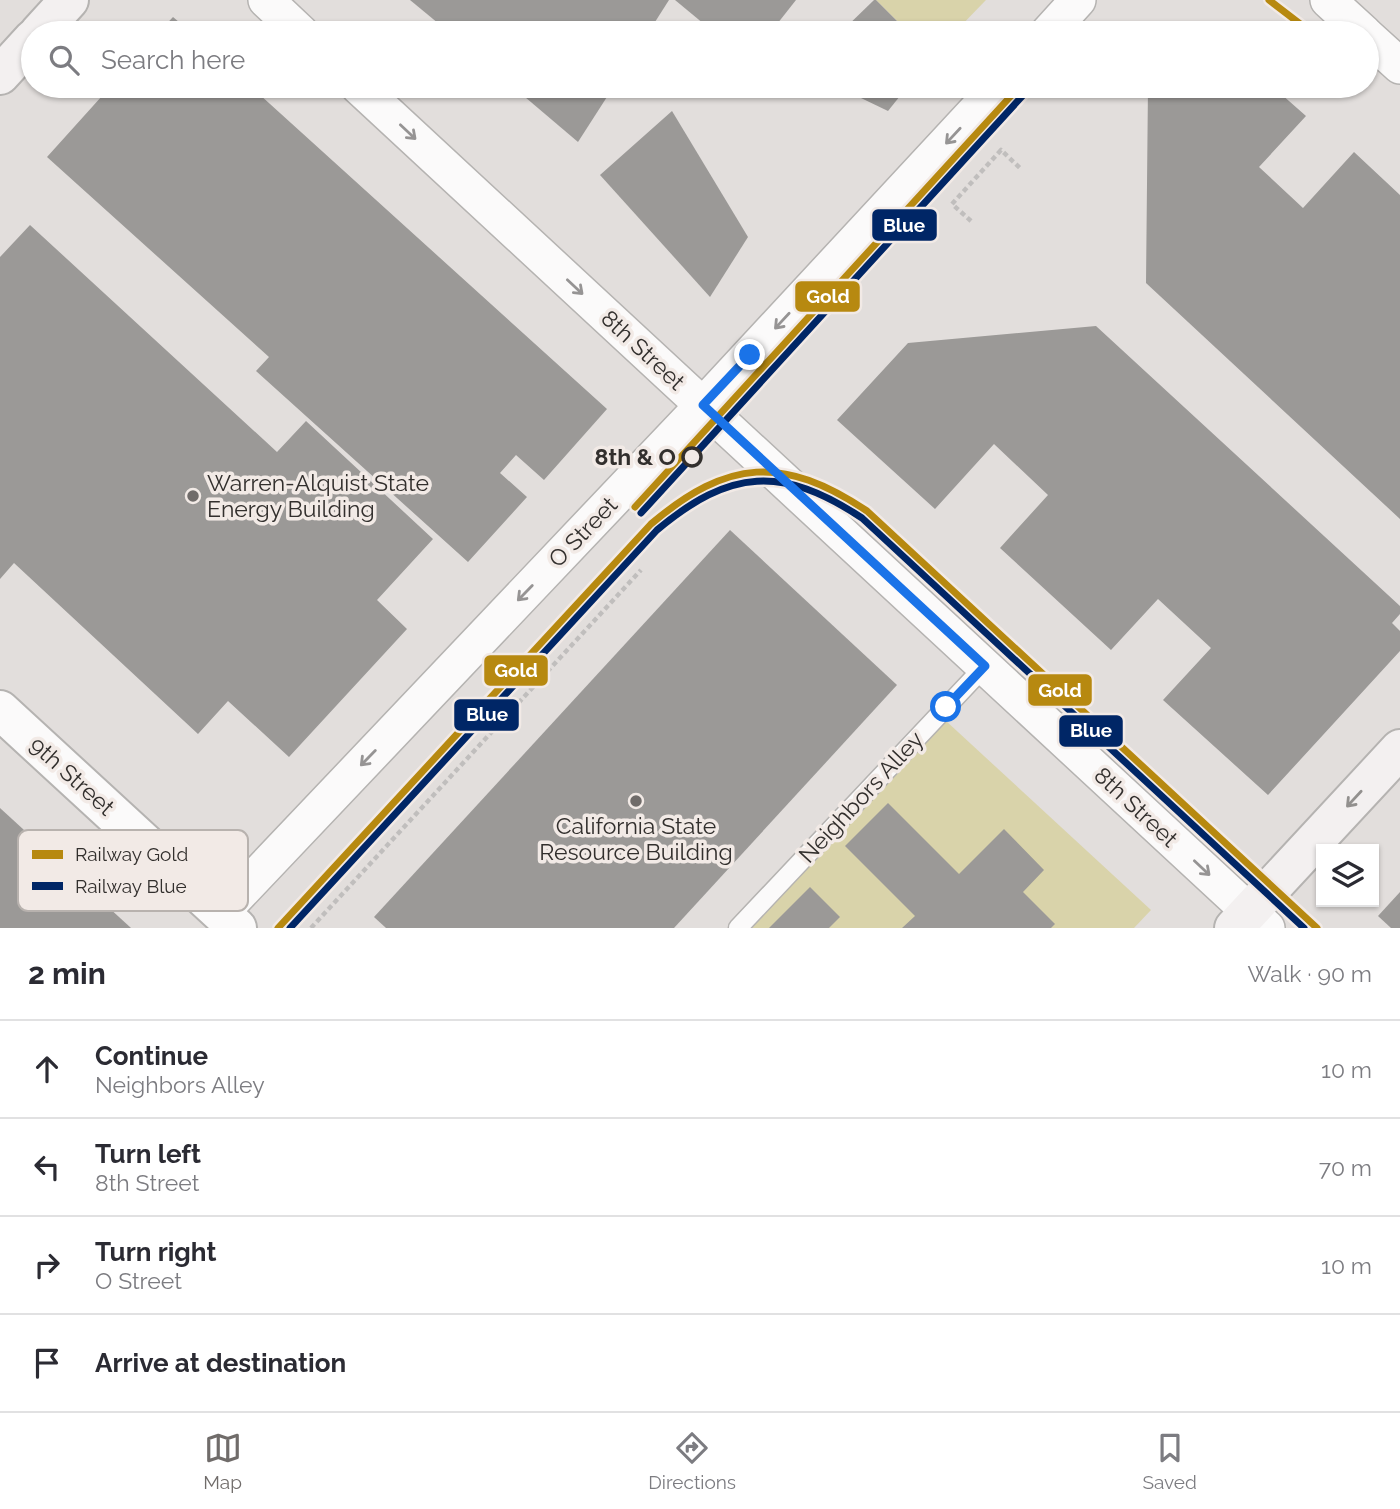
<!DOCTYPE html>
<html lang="en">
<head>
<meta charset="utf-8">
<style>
  body { margin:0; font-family:Raleway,sans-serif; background:#f7f7f7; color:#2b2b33 }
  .controls { position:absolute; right:21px; bottom:21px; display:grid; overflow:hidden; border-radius:0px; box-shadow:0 2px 5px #0004 }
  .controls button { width:63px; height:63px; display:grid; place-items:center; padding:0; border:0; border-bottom:2px solid #e1e1e2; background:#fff; color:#2b2b33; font:35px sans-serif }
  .stop { position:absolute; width:21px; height:21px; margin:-16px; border:5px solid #1a73e8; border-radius:50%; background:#fff }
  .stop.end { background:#1a73e8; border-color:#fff; box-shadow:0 2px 7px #0008 }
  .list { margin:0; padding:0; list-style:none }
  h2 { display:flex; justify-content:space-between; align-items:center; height:91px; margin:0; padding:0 28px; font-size:30px }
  h2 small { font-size:23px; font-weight:400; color:#7c7c81 }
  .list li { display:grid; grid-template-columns:46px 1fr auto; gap:21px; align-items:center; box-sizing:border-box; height:98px; padding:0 28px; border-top:2px solid #e1e1e2 }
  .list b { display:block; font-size:26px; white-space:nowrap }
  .list p { margin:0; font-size:23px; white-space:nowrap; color:#7c7c81 }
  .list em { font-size:23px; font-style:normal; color:#7c7c81 }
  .icon { flex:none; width:38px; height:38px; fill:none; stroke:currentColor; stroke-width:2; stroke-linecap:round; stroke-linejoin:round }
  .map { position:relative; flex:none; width:1400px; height:928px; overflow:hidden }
  .search { position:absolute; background:#fff; box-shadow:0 2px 5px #0004; left:21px; right:21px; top:21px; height:77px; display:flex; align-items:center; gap:18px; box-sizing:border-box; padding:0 24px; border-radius:38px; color:#7c7c81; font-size:26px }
  .sheet { height:483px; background:#fff }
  nav { display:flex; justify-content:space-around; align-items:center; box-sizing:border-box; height:98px; border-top:2px solid #e1e1e2; background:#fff; font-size:19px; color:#7c7c81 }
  nav a { display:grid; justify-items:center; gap:4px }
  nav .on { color:#706c6a }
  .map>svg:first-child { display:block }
</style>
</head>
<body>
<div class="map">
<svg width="1400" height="928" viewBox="0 0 1400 928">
  <rect width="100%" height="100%" fill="#e2dedc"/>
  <!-- green -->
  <g fill="#d9d3aa">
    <path d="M876 0H986L954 33H909Z"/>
    <path d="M945 720 1151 910 1134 928H752Z"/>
  </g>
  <!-- building -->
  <g fill="#9b9997">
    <path d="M410 0H669L648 33H450Z"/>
    <path d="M675 0H796L770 33H721L710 29Z"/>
    <path d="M874 0H876L909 33H840Z"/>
    <path d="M173 17 192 33H158Z"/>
    <path d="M111 86H250L607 409 544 480 516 455 500 473 527 497 468 562 256 371 269 357 47 157Z"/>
    <path d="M512 86H614L578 142Z"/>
    <path d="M836 86H908L888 111Z"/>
    <path d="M1148 86H1272L1306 116 1259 167 1303 208 1354 152 1400 195V519L1146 283Z"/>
    <path d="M672 111 748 237 710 297 600 175Z"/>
    <path d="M30 225 277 452 306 421 433 539 377 600 407 629 289 757 228 701 198 734 14 563 0 579V257Z"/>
    <path d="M1096 326 1400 606V614L1392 623 1400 631V651L1268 795 1163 700 1211 648 1158 599 1111 650 1000 548 1048 495 994 444 935 509 837 420 908 343Z"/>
    <path d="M730 530 897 685 674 928H386L374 917Z"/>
    <path d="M888 803 959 874 1004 829 1044 870 1023 892 1055 924 1051 928H902L915 916 845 846Z"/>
    <path d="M0 808 131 928H0Z"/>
    <path d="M810 887 840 917 829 928H769Z"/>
    <path d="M1400 892V928H1391L1378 916Z"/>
  </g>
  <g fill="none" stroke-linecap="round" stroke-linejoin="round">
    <defs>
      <path id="service" d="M738 928 985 666"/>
      <g id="minor">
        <path d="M266 0 301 33"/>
        <path d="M1328 0 1364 33"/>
        <path d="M1048 33 1078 0"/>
        <path d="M1367 36 1400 66"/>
        <path d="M358 86 1267 928"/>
        <path d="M221 913 703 405 999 86"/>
      </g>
      <path id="tertiary" d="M0 710 237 928"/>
      <g id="secondary">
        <path d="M39 33 69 0"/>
        <path d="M0 75 33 39"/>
        <path d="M1234 928 1400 749"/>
      </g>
    </defs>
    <!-- service casing -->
    <use href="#service" stroke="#b5b3b1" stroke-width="21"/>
    <!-- minor casing -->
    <use href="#minor" stroke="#b5b3b1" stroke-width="38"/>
    <!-- tertiary casing -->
    <use href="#tertiary" stroke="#b5b3b1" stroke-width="42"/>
    <!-- secondary casing -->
    <use href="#secondary" stroke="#b5b3b1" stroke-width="42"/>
    <!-- path -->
    <g stroke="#c0bebd" stroke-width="4.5" stroke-dasharray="5 3.5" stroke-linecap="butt">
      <path d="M971 221 952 204 1001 150 1021 169"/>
      <path d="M311 928 641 570"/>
    </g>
    <!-- service -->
    <use href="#service" stroke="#fbfafa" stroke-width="18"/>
    <!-- minor -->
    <use href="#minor" stroke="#fbfafa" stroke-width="35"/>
    <!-- tertiary -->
    <use href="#tertiary" stroke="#fbfafa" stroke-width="38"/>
    <!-- secondary -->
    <use href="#secondary" stroke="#f3f0f0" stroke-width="38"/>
    <defs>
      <g id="rail-1">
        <path d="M1269 0 1312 33"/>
        <path d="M635 507 1020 86"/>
        <path d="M278 928 651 524C728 459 783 455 867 511L1317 928"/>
      </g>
      <g id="rail-2">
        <path d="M641 513 1026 92"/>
        <path d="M290 928 657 530C730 469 782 465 862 518L1304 928"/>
      </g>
    </defs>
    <!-- rail-1 casing -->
    <use href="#rail-1" stroke="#f2eae6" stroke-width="12"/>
    <!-- rail-2 casing -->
    <use href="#rail-2" stroke="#f2eae6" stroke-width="12"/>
    <!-- rail-1 -->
    <use href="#rail-1" stroke="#b78910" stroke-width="7"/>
    <!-- rail-2 -->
    <use href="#rail-2" stroke="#002666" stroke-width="7"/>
  </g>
  <!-- one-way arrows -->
  <defs><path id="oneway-shaft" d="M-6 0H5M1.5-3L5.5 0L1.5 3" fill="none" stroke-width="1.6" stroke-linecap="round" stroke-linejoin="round" transform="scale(1.75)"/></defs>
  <g stroke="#969494">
    <use href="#oneway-shaft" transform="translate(408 132) rotate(43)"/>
    <use href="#oneway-shaft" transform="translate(953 136) rotate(133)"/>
    <use href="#oneway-shaft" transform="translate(575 287) rotate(43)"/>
    <use href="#oneway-shaft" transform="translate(782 321) rotate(133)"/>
    <use href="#oneway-shaft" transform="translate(525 593) rotate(134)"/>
    <use href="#oneway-shaft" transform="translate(368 758) rotate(134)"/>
    <use href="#oneway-shaft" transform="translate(1202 868) rotate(43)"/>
  </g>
  <use stroke="#92908e" href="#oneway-shaft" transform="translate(1354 799) rotate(133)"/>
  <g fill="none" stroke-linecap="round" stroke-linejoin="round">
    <!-- route -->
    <path stroke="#1a73e8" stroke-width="9" d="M750 355 703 405 985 666 946 707"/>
  </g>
  <!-- markers -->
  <circle fill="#f2eae6" stroke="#322f2d" stroke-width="3.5" cx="692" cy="457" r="9"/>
  <g fill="#706c6a" stroke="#f2eae6" stroke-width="2.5">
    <circle cx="193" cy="496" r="7"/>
    <circle cx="636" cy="801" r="7"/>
  </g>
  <g text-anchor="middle" stroke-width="7" stroke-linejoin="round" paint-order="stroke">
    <!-- street labels -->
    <g font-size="23" fill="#322f2d" stroke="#f2eae6">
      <text transform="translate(643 350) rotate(43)" y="8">8th Street</text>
      <text transform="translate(583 532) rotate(-46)" y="8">O Street</text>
      <text transform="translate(72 776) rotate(42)" y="8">9th Street</text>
      <text transform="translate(861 797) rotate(-47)" y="8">Neighbors Alley</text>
      <text transform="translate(1136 807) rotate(43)" y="8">8th Street</text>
    </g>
    <!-- stop labels -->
    <g font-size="23" font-weight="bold" fill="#322f2d" stroke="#f2eae6" text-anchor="end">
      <text x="676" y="465">8th &amp; O</text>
    </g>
    <!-- poi labels -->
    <g font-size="23" fill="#322f2d" stroke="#f2eae6" text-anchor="start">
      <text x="207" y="491">Warren-Alquist State<tspan x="207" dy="26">Energy Building</tspan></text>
      <text x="636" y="834" text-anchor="middle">California State<tspan x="636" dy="26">Resource Building</tspan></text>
    </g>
  </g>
  <!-- legend -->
  <rect x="18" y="830" width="230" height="81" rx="10" fill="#f2eae6" stroke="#b8b2ae" stroke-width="2"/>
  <rect x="32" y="850" width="31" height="9" fill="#b78910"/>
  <rect x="32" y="882" width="31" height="8" fill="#002666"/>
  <g font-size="19" fill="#322f2d">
    <text x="75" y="861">Railway Gold</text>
    <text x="75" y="893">Railway Blue</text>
  </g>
  <g stroke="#f2eae6" stroke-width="2.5">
    <rect x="871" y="208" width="67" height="34" rx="7" fill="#002666"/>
    <rect x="794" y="280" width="67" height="33" rx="7" fill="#b78910"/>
    <rect x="483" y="654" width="66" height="33" rx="7" fill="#b78910"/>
    <rect x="1027" y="673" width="66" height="34" rx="7" fill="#b78910"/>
    <rect x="453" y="698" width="67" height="34" rx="7" fill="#002666"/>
    <rect x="1058" y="714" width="66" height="34" rx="7" fill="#002666"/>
  </g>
  <g font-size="19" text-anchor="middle" font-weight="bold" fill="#fff">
    <text x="904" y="232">Blue</text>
    <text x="828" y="303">Gold</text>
    <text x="516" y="677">Gold</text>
    <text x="1060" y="697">Gold</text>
    <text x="487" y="721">Blue</text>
    <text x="1091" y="737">Blue</text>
  </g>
</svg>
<div class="controls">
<button><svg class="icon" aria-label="layers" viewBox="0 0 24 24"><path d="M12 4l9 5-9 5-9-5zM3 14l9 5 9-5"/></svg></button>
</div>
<div class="stop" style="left:946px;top:707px"></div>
<div class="stop end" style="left:750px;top:355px"></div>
<div class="search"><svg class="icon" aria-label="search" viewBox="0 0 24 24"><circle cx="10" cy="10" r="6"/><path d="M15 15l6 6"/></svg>Search here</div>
</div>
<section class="sheet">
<h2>2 min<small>Walk · 90 m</small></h2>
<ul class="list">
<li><svg class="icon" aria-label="ahead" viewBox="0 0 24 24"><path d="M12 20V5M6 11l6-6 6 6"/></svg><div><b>Continue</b><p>Neighbors Alley</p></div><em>10 m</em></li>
<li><svg class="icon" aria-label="left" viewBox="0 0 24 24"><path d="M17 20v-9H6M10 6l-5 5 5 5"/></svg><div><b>Turn left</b><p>8th Street</p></div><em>70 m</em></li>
<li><svg class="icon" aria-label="right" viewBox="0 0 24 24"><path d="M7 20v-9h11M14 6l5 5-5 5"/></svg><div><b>Turn right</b><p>O Street</p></div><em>10 m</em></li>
<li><svg class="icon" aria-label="arrive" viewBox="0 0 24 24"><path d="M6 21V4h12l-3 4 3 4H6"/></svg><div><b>Arrive at destination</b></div></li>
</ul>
</section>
<nav>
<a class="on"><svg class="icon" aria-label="map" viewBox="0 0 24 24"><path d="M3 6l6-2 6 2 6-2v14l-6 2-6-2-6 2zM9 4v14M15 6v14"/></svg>Map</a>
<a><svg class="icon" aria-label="directions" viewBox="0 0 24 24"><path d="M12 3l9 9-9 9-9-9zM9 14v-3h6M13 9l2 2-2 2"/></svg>Directions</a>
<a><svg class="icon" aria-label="saved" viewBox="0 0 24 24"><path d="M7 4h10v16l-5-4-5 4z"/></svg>Saved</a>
</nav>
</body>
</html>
